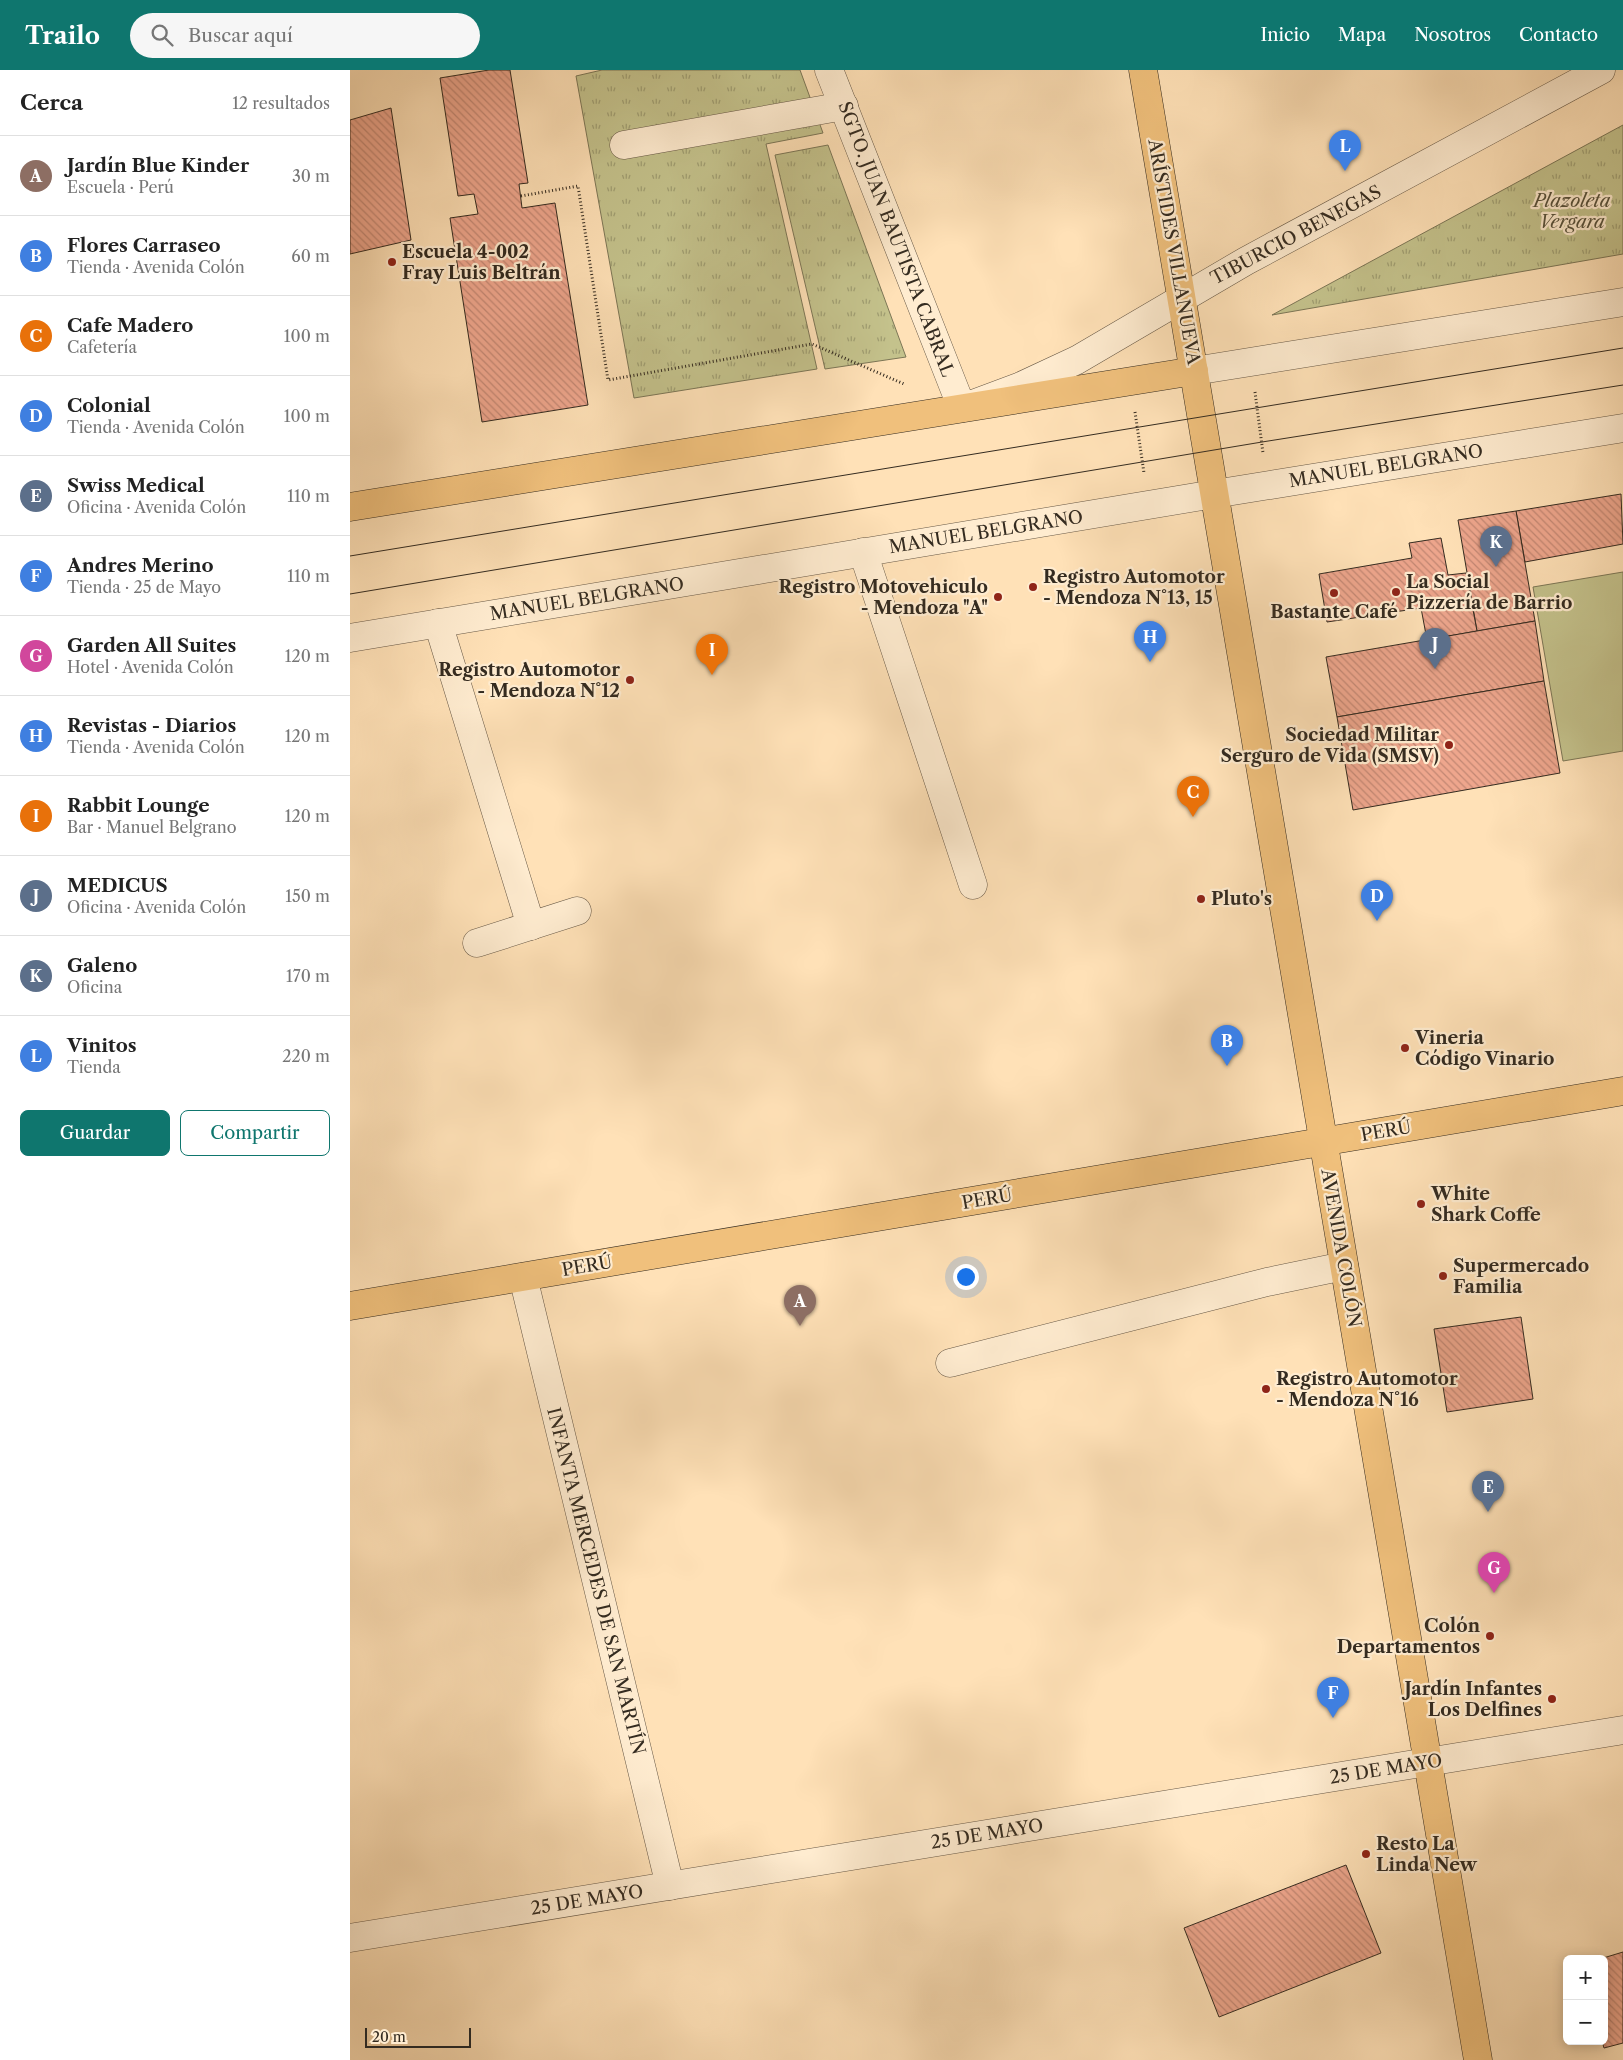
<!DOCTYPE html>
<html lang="es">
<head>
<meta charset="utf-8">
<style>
  body { margin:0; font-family:"Libre Caslon Text",serif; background:#f6f6f6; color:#222 }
  .controls { position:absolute; right:15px; bottom:15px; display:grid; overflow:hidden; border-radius:8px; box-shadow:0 2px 12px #0003 }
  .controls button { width:45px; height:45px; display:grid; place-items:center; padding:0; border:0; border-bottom:1px solid #e0e0e0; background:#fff; color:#222; font:25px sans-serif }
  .scale { position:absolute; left:15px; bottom:12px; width:106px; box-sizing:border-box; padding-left:5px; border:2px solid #342b20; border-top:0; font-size:14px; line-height:18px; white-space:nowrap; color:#342b20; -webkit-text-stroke:4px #ffecd0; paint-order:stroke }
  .you { position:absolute; left:615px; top:1206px; width:18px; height:18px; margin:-12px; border:4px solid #fff; border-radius:50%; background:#1a73e8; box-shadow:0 0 0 8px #1a73e833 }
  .badge { display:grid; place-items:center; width:32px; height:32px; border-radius:50%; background:#0f766e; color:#fff; font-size:16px; font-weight:700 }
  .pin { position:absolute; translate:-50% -41px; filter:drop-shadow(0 1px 2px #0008) }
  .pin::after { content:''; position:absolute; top:26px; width:18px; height:15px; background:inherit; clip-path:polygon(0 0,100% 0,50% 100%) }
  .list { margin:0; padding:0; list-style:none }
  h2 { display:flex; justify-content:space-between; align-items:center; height:65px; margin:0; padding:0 20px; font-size:21px }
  h2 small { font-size:16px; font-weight:400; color:#767676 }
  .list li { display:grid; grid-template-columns:32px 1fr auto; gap:15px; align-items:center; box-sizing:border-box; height:80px; padding:0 20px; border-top:1px solid #e0e0e0 }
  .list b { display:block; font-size:19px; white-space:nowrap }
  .list p { margin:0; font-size:16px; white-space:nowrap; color:#767676 }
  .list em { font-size:16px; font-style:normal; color:#767676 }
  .actions { display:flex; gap:10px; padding:15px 20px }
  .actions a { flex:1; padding:11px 0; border:1px solid #0f766e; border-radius:8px; text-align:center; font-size:18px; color:#0f766e }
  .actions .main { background:#0f766e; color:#fff }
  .icon { flex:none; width:28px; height:28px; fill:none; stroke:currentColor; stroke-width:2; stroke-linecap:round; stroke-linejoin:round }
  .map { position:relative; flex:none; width:1273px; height:1990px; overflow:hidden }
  header { display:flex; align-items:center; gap:30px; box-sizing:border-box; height:70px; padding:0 25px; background:#0f766e; color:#fff }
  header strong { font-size:24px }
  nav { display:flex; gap:28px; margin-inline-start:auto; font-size:18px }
  .search { width:350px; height:45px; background:#f6f6f6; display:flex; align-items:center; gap:12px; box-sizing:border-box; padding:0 18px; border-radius:28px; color:#767676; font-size:19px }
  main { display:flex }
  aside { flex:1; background:#fff }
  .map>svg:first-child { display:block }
</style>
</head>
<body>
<header>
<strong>Trailo</strong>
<div class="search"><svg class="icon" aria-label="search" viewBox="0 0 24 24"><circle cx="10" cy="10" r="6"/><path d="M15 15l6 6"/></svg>Buscar aquí</div>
<nav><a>Inicio</a><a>Mapa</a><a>Nosotros</a><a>Contacto</a></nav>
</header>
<main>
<aside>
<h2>Cerca<small>12 resultados</small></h2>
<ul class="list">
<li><span class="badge" style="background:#8d6e63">A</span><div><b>Jardín Blue Kinder</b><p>Escuela · Perú</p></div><em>30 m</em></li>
<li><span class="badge" style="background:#3f7fe0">B</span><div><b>Flores Carraseo</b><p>Tienda · Avenida Colón</p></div><em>60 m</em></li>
<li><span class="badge" style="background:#e8710a">C</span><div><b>Cafe Madero</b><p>Cafetería</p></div><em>100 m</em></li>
<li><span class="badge" style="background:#3f7fe0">D</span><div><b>Colonial</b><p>Tienda · Avenida Colón</p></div><em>100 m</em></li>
<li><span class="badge" style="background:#5c6f8a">E</span><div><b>Swiss Medical</b><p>Oficina · Avenida Colón</p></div><em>110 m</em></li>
<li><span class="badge" style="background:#3f7fe0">F</span><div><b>Andres Merino</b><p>Tienda · 25 de Mayo</p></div><em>110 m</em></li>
<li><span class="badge" style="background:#d1479c">G</span><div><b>Garden All Suites</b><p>Hotel · Avenida Colón</p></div><em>120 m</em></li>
<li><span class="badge" style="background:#3f7fe0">H</span><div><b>Revistas - Diarios</b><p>Tienda · Avenida Colón</p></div><em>120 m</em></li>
<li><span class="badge" style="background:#e8710a">I</span><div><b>Rabbit Lounge</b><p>Bar · Manuel Belgrano</p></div><em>120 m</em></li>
<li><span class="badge" style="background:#5c6f8a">J</span><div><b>MEDICUS</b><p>Oficina · Avenida Colón</p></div><em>150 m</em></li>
<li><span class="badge" style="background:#5c6f8a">K</span><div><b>Galeno</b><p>Oficina</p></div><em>170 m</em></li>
<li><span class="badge" style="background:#3f7fe0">L</span><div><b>Vinitos</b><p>Tienda</p></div><em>220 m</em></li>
</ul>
<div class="actions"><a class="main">Guardar</a><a>Compartir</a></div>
</aside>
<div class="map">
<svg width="1273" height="1990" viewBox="0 0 1273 1990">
  <defs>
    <pattern id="park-tufts" width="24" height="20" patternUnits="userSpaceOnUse" patternTransform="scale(1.25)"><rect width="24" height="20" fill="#c4c28c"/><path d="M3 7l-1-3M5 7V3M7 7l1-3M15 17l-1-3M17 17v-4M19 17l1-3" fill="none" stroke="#a09e72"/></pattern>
    <pattern id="building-back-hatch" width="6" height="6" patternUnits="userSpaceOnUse" patternTransform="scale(1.25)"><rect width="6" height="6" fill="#eea68d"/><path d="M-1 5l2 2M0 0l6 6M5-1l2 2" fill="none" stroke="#c28773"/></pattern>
  </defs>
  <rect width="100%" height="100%" fill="#ffe1b7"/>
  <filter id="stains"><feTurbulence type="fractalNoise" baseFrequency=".004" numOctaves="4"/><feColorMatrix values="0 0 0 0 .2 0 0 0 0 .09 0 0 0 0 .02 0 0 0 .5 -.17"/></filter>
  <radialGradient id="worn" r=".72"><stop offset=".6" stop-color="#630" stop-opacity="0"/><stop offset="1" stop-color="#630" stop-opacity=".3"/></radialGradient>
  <!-- grass -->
  <path fill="#c4c28c" stroke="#7c7656" d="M1273 502V681L1213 691 1183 517Z"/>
  <!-- park -->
  <g fill="url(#park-tufts)" stroke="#7c7656">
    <path d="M252 0H450L473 63 416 74 467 299 284 328 226 6Z"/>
    <path d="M1273 55V184L922 245Z"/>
    <path d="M478 75 556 287 475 299 425 85Z"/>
  </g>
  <!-- building -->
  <g fill="url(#building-back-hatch)" stroke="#342b20">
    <path d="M139 0H160L178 113 169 114 172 138 205 133 238 335 132 352 100 148 128 144 124 124 108 126 90 8Z"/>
    <path d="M41 38 61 170 0 184V50Z"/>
    <path d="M1271 424 1273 474 1175 492 1166 441Z"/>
    <path d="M1166 441 1185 551 1127 561 1108 450Z"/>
    <path d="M1091 468 1098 505 1116 503 1127 561 1077 570 1071 538 977 552 969 504 1062 488 1059 473Z"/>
    <path d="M1185 551 1194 611 987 647 976 587Z"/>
    <path d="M1194 611 1210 703 1003 740 987 647Z"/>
    <path d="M1171 1247 1183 1329 1097 1342 1084 1259Z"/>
    <path d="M996 1795 1031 1883 869 1947 834 1858Z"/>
    <path d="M1273 1882V1973L1254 1978 1252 1971H1254V1889H1250Z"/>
  </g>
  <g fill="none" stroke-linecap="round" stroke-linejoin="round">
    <defs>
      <g id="minor">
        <path d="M479 0 612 338 671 316 727 290 896 191 1251 0"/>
        <path d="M274 75 494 36"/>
        <path d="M844 301 1273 232"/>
        <path d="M513 482 623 815"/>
        <path d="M88 553 181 856"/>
        <path d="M0 568 864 424 1273 358"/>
        <path d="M127 873 227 841"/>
        <path d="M173 1207 320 1816"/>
        <path d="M600 1293 917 1212 994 1196"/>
        <path d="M0 1868 1273 1660"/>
      </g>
      <g id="major">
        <path d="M793 0 1128 1990"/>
        <path d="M0 437 844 301"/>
        <path d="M0 1236 1273 1021"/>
      </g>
    </defs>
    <!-- minor casing -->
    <use href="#minor" stroke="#675846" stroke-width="29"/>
    <!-- major casing -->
    <use href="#major" stroke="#342b20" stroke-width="29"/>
    <!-- path -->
    <g stroke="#342b20" stroke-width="3" stroke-dasharray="1 2.5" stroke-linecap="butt">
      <path d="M171 126 228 116 258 310 462 274 554 314"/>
      <path d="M905 322 913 383"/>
      <path d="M785 342 794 403"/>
    </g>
    <!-- minor -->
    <use href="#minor" stroke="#ffecd0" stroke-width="28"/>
    <!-- major -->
    <use href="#major" stroke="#f0c07c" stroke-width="28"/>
    <!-- tram -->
    <g stroke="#342b20" stroke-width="1">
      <path d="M0 486 1273 278"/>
      <path d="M0 524 912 372 1273 315"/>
    </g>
  </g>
  <!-- markers -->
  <g fill="#8f2418" stroke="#ffecd0" stroke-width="2">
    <circle cx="42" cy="192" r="5"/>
    <circle cx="683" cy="517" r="5"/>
    <circle cx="1046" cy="522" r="5"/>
    <circle cx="984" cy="523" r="5"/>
    <circle cx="648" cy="527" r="5"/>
    <circle cx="280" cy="610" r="5"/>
    <circle cx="1099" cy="675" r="5"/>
    <circle cx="851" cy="829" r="5"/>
    <circle cx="1055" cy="978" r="5"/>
    <circle cx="1071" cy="1134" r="5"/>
    <circle cx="1093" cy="1206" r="5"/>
    <circle cx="916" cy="1319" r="5"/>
    <circle cx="1140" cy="1566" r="5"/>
    <circle cx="1202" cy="1629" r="5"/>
    <circle cx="1016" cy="1784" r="5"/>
  </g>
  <g text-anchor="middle" stroke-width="4.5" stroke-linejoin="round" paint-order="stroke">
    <!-- park labels -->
    <g font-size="18" font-style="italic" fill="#58513b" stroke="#ffecd0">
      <text x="1222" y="137">Plazoleta<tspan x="1222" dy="21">Vergara</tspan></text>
    </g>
    <!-- street labels -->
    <g font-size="18" fill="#342b20" stroke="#ffecd0">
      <text transform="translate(946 165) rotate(-28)" y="6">TIBURCIO BENEGAS</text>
      <text transform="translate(546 169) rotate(69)" y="6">SGTO. JUAN BAUTISTA CABRAL</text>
      <text transform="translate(824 182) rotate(80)" y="6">ARÍSTIDES VILLANUEVA</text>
      <text transform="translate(1036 396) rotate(-9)" y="6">MANUEL BELGRANO</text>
      <text transform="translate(636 462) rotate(-9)" y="6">MANUEL BELGRANO</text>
      <text transform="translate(237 529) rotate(-9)" y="6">MANUEL BELGRANO</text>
      <text transform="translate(1036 1061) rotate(-10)" y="6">PERÚ</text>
      <text transform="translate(637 1129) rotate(-10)" y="6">PERÚ</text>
      <text transform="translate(991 1178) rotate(80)" y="6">AVENIDA COLÓN</text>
      <text transform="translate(237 1196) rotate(-10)" y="6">PERÚ</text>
      <text transform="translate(246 1511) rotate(76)" y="6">INFANTA MERCEDES DE SAN MARTÍN</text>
      <text transform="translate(1036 1699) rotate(-9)" y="6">25 DE MAYO</text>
      <text transform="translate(637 1764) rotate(-9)" y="6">25 DE MAYO</text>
      <text transform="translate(237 1830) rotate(-9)" y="6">25 DE MAYO</text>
    </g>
    <!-- poi labels -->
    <g font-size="18" font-weight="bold" fill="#342b20" stroke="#ffecd0" text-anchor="start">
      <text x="52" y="188">Escuela 4-002<tspan x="52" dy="21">Fray Luis Beltrán</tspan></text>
      <text x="693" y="513">Registro Automotor<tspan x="693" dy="21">- Mendoza N°13, 15</tspan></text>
      <text x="1056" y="518">La Social<tspan x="1056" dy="21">Pizzería de Barrio</tspan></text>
      <text x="638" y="523" text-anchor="end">Registro Motovehiculo<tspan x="638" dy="21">- Mendoza "A"</tspan></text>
      <text x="984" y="548" text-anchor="middle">Bastante Café</text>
      <text x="270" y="606" text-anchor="end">Registro Automotor<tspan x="270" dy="21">- Mendoza N°12</tspan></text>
      <text x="1089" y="671" text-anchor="end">Sociedad Militar<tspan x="1089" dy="21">Serguro de Vida (SMSV)</tspan></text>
      <text x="861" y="835">Pluto's</text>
      <text x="1065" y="974">Vineria<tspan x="1065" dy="21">Código Vinario</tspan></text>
      <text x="1081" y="1130">White<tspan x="1081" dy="21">Shark Coffe</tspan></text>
      <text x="1103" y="1202">Supermercado<tspan x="1103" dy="21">Familia</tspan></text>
      <text x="926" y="1315">Registro Automotor<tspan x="926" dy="21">- Mendoza N°16</tspan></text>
      <text x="1130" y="1562" text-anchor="end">Colón<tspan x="1130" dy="21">Departamentos</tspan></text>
      <text x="1192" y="1625" text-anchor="end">Jardín Infantes<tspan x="1192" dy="21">Los Delfines</tspan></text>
      <text x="1026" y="1780">Resto La<tspan x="1026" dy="21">Linda New</tspan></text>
    </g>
  </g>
  <rect width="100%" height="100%" filter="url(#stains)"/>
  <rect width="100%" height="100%" fill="url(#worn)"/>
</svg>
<div class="controls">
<button>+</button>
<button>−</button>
</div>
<div class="scale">20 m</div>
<div class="you"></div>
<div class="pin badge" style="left:450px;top:1256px;background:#8d6e63">A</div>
<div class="pin badge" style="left:877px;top:996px;background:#3f7fe0">B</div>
<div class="pin badge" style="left:843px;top:747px;background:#e8710a">C</div>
<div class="pin badge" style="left:1027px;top:851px;background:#3f7fe0">D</div>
<div class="pin badge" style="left:1138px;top:1442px;background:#5c6f8a">E</div>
<div class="pin badge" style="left:983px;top:1648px;background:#3f7fe0">F</div>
<div class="pin badge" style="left:1144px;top:1523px;background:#d1479c">G</div>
<div class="pin badge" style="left:800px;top:592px;background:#3f7fe0">H</div>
<div class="pin badge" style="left:362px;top:605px;background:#e8710a">I</div>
<div class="pin badge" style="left:1085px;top:599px;background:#5c6f8a">J</div>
<div class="pin badge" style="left:1146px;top:497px;background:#5c6f8a">K</div>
<div class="pin badge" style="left:995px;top:101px;background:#3f7fe0">L</div>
</div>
</main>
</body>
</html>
